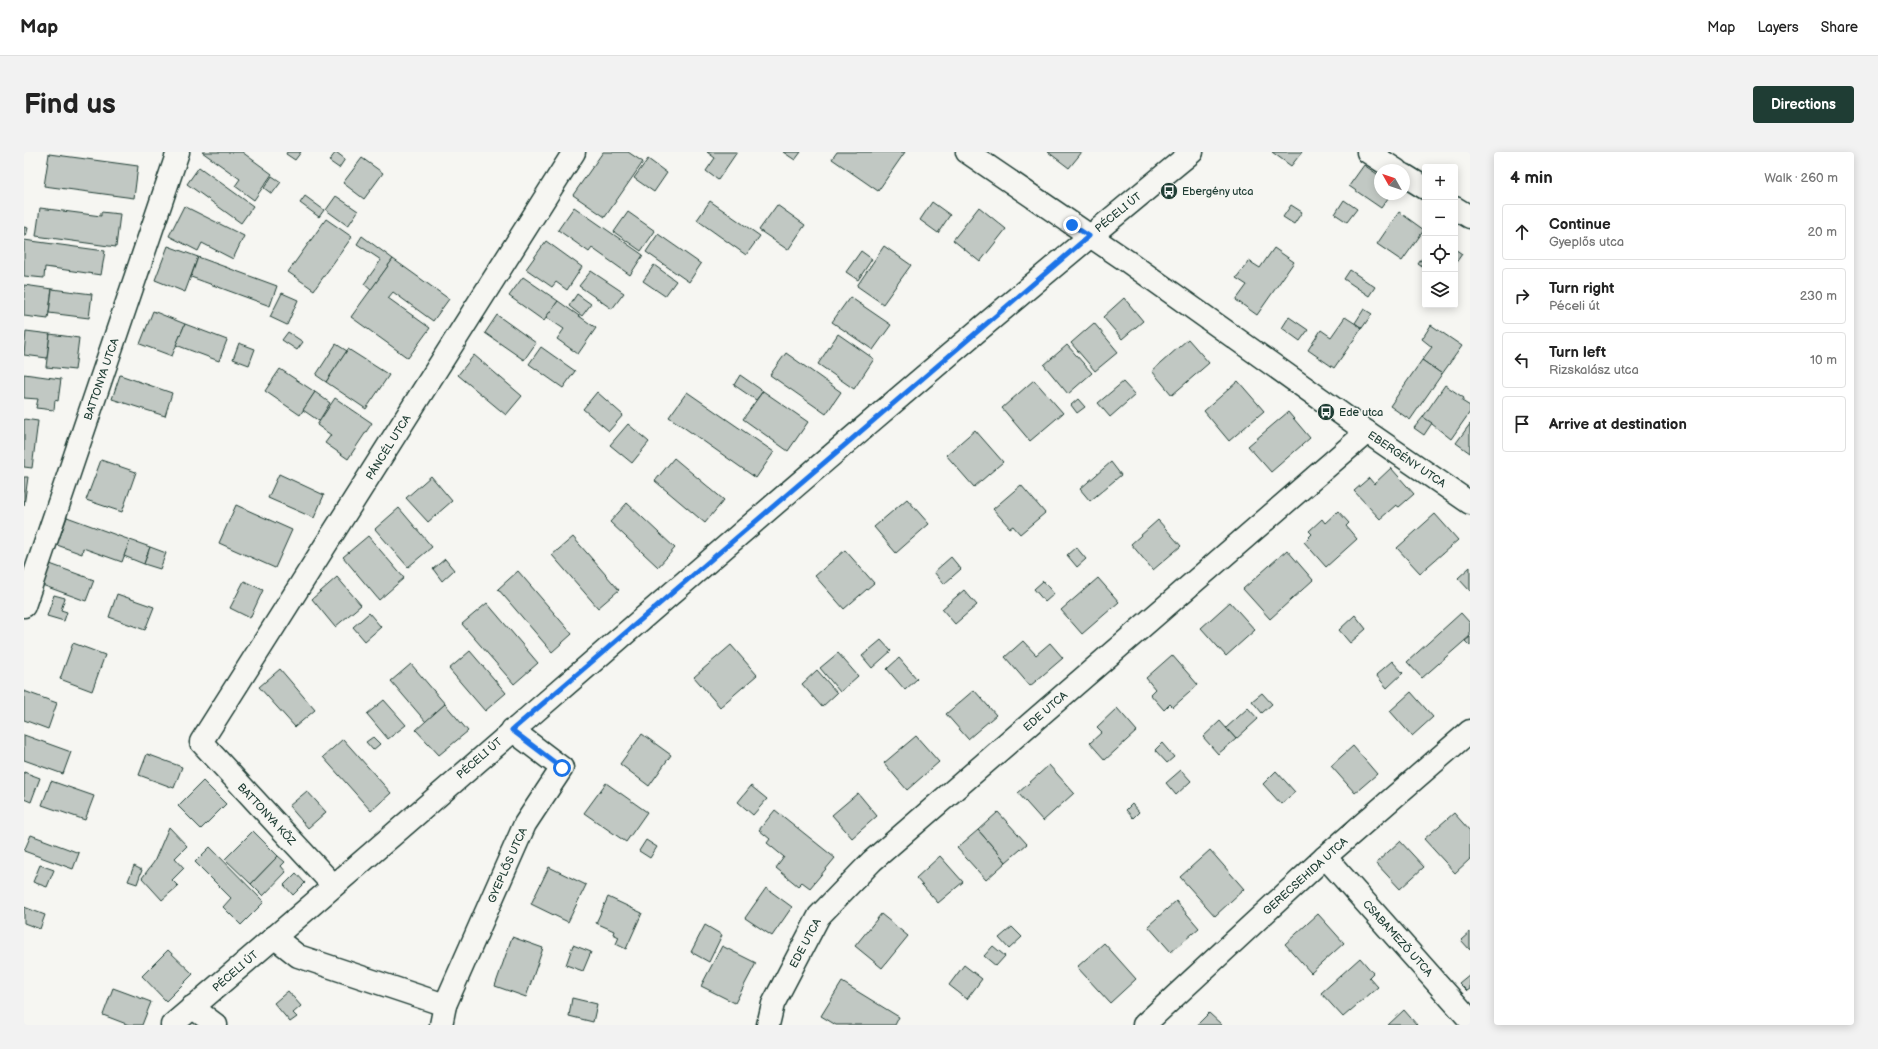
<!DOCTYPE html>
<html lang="en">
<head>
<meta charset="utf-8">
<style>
  body { margin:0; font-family:"Balsamiq Sans",sans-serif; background:#f2f2f2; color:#222 }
  .controls { position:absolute; right:12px; top:12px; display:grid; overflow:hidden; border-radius:4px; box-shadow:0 2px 10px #0003 }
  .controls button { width:36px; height:36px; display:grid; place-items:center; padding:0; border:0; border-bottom:1px solid #e0e0e0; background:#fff; color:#222; font:20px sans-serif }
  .compass { position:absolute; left:1350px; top:12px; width:36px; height:36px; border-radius:50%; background:#fff; box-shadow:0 2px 10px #0003; rotate:310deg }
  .stop { position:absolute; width:12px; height:12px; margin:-9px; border:3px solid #1a73e8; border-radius:50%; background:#fff }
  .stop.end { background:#1a73e8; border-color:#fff; box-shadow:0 1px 4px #0008 }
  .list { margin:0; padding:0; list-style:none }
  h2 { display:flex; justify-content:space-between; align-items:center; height:52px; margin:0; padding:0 16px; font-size:17px }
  h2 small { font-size:13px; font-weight:400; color:#767676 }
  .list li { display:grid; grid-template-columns:26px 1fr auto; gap:12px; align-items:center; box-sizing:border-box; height:56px; margin:0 8px 8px; padding:0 8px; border:1px solid #e0e0e0; border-radius:4px }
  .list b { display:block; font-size:15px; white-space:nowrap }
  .list p { margin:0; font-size:13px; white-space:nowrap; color:#767676 }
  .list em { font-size:13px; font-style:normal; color:#767676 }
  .icon { flex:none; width:22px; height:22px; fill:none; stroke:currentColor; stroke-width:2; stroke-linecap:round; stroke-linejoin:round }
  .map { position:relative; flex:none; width:1446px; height:873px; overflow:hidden; border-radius:4px }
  header { display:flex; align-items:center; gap:24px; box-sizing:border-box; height:56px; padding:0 20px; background:#fff; border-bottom:1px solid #e0e0e0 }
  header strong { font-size:19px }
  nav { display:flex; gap:22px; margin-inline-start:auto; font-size:14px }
  .intro { display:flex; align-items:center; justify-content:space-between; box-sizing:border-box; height:96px; padding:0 24px }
  h1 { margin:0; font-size:28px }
  .button { padding:10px 18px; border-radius:4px; background:#1f3d34; color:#fff; font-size:14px; font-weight:700 }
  main { display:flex; gap:24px; padding:0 24px }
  aside { flex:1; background:#fff; border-radius:4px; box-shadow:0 2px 10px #0003 }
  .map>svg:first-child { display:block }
</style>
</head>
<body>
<header>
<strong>Map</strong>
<nav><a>Map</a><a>Layers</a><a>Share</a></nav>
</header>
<div class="intro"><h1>Find us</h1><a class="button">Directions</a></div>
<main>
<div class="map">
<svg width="1446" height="873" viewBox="0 0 1446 873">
  <rect width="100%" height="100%" fill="#f6f6f2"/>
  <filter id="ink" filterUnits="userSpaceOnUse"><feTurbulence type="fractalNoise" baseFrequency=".025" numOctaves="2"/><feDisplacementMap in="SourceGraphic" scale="8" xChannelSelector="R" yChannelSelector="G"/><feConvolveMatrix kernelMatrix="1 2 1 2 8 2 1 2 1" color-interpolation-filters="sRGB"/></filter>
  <g filter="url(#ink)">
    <!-- building -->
    <g fill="#c1c8c3" stroke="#1f3d34">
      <path d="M178 0H218L248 22 230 48 211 34 216 27Z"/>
      <path d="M263 0H277L271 8 262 2Z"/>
      <path d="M312 0 321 7 315 16 305 9Z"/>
      <path d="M579 0H604L619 10 581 65 549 43Z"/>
      <path d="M683 0H713L694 28 682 19 691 6Z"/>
      <path d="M759 0H777L771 8Z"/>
      <path d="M813 0H881L854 39 808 7Z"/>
      <path d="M1024 0H1058L1045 16Z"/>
      <path d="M1248 0H1278L1267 14Z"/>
      <path d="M25 2 114 14 110 46 20 34Z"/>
      <path d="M338 6 359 21 340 47 319 31Z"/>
      <path d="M624 7 643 21 630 40 610 26Z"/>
      <path d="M1340 13 1356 24V42H1367L1357 56 1325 34Z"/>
      <path d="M175 15 229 54 217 71 163 32Z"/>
      <path d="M248 24 257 30 248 42 240 36Z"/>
      <path d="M281 44 300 58 295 65 276 51Z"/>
      <path d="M312 44 334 59 324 74 302 58Z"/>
      <path d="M1320 48 1333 57 1323 70 1311 62Z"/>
      <path d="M686 49 736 84 722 103 673 68Z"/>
      <path d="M908 50 926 63 914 81 896 68Z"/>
      <path d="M753 53 781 73 764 98 735 78Z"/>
      <path d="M1267 53 1278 60 1270 72 1259 65Z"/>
      <path d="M160 54 220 84 209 107 178 91 174 99 145 84Z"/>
      <path d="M550 55 619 103 606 123 568 96 565 100 534 78Z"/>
      <path d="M955 55 982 77 956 110 929 88Z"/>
      <path d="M16 56 77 64V60L96 62 92 95 12 84Z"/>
      <path d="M604 60 631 79 617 99 590 80Z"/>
      <path d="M1375 60 1400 78 1378 109 1353 92Z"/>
      <path d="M302 67 328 85 290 138 264 120Z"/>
      <path d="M0 75 4 76 2 84H0Z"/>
      <path d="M634 82 677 112 665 130 622 100Z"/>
      <path d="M338 84 369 107 347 138 340 132 357 108 333 92Z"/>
      <path d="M0 88 81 99 77 123 21 115 20 126 0 124Z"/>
      <path d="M522 89 558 115 543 138 532 130 528 135 502 117Z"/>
      <path d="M144 94 174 105 161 140 131 128Z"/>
      <path d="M860 94 887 113 859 152 833 134Z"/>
      <path d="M1250 96 1270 110 1233 163 1212 148 1223 133 1212 126 1225 109 1236 116Z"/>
      <path d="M1431 97 1438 102 1431 112Z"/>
      <path d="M837 99 848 107 834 128 822 120Z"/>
      <path d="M1401 102V117L1394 112Z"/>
      <path d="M174 105 253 134 246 154 167 125Z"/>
      <path d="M369 107 425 147 409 169 369 140 364 146 406 176 384 206 327 165Z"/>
      <path d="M630 113 652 129 641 144 619 129Z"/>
      <path d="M1326 118 1351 135 1345 144 1320 127Z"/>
      <path d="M567 119 600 141 588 157 555 134Z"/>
      <path d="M499 125 534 149 520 169 485 144Z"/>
      <path d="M0 133 28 137 24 167 0 164Z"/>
      <path d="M28 137 68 142 65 166 25 161Z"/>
      <path d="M258 141 274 148 263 173 246 165Z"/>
      <path d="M553 142 567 152 558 164 545 154Z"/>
      <path d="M826 145 867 173 849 198 808 170Z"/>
      <path d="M1100 146 1119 169 1098 187 1079 165Z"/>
      <path d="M534 149 572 176 554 202 533 187 540 177 522 165Z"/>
      <path d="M1340 157 1348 162 1338 176 1331 171Z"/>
      <path d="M129 159 161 172 148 204 116 192Z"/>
      <path d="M473 163 512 191 500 208 461 181Z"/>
      <path d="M1265 165 1284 178 1276 189 1258 176Z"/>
      <path d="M1321 165 1338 176 1310 216 1284 198 1297 178 1307 185Z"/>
      <path d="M1070 171 1094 200 1071 219 1047 191Z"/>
      <path d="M161 172 203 188 195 209 152 193Z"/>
      <path d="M1407 173 1438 194 1418 222 1398 208 1408 195 1398 187Z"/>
      <path d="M2 179 26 182 23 206 0 203Z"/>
      <path d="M264 180 279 190 273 198 258 188Z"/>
      <path d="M26 182 55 186 51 218 22 215Z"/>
      <path d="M814 182 850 207 830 237 794 212Z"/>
      <path d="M1164 187 1185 211 1148 243 1128 219Z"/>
      <path d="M215 191 231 197 225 213 209 207Z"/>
      <path d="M312 192 323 199 302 230 292 223Z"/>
      <path d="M1043 193 1068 221 1044 242 1020 213Z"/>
      <path d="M517 195 551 219 539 236 505 212Z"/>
      <path d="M324 197 365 223 342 257 302 230Z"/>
      <path d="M762 201 817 240 802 262 746 223Z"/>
      <path d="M450 203 498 244 482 263 434 223Z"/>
      <path d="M1398 208 1418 222 1386 268 1366 254Z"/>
      <path d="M256 217 291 240 276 263 241 239Z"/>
      <path d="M0 222 37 227 34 249 31 248 30 258 12 256 14 247 0 246Z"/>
      <path d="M96 223 148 241 141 264 88 247Z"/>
      <path d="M716 223 739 239 732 248 710 233Z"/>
      <path d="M1010 228 1039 261 1006 289 978 256Z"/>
      <path d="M1214 229 1240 259 1205 289 1180 259Z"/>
      <path d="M1099 230 1111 243 1086 265 1074 251Z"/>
      <path d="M1421 233 1440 246 1438 249 1446 254V260L1427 287 1399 265Z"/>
      <path d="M739 239 784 270 764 299 719 267Z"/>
      <path d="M291 240 306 251 295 269 279 258Z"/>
      <path d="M573 240 599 263 585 279 559 257Z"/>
      <path d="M663 240 750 300 732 326 645 265Z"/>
      <path d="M311 246 348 271 324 307 301 291 307 283 293 273Z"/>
      <path d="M1054 247 1061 255 1053 261 1047 253Z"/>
      <path d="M1264 260 1286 286 1247 320 1224 294Z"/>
      <path d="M1399 265 1408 271 1400 283 1390 276Z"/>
      <path d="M0 267 14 269 8 316 0 315Z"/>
      <path d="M604 272 625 290 608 311 586 293Z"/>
      <path d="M1446 272V301L1432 291Z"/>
      <path d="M951 278 979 310 950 335 922 303Z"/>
      <path d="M650 306 700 348 681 371 631 329Z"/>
      <path d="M77 308 112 320 98 360 62 348Z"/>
      <path d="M1087 310 1097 323 1066 349 1056 337Z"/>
      <path d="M1367 316 1390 342 1375 355 1372 353 1356 367 1330 339 1345 326 1350 332Z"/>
      <path d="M255 322 300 343 290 366 244 346Z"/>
      <path d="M407 324 428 349 404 370 382 346Z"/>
      <path d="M0 325H4L0 354Z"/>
      <path d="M997 333 1021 361 996 382 989 374 986 376 969 357Z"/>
      <path d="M883 347 905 372 872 401 850 375Z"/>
      <path d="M603 351 651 396 634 415 586 370Z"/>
      <path d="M212 353 268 378 251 416 195 391Z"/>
      <path d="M375 356 408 395 384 415 351 377Z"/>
      <path d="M1314 359 1325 371 1322 374 1333 387 1302 415 1280 390 1288 382 1285 379 1298 367 1301 371Z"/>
      <path d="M1411 362 1434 388 1396 421 1373 396Z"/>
      <path d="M43 365 106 388 98 410 59 396 58 402 33 393Z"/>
      <path d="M1134 368 1157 394 1129 418 1107 392Z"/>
      <path d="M344 384 380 426 355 448 319 405Z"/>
      <path d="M549 385 595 438 574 456 528 403Z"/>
      <path d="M106 388 126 395 120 412 100 404Z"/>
      <path d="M126 395 142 401 136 417 120 412Z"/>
      <path d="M1052 395 1062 407 1053 415 1043 403Z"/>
      <path d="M821 398 850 431 820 457 791 424Z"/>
      <path d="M1263 398 1289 428 1246 467 1219 437Z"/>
      <path d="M927 405 937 417 920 432 910 420Z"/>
      <path d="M421 407 430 418 418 429 409 417Z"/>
      <path d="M26 412 70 428 62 449 18 433Z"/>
      <path d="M1446 415V439L1434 426Z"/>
      <path d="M494 419 548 482 528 500 474 437Z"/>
      <path d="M313 425 337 453 311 475 288 447Z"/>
      <path d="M1074 426 1095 450 1058 482 1037 458Z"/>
      <path d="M220 429 239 438 226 466 206 456Z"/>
      <path d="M1019 429 1030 442 1021 450 1010 437Z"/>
      <path d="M940 438 953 453 931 472 918 457Z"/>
      <path d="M93 442 130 455 121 478 85 465Z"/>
      <path d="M30 443 41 446 37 458 43 460 40 469 23 464Z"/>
      <path d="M1206 450 1231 478 1202 504 1177 476Z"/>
      <path d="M463 451 514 511 490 532 438 472Z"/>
      <path d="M345 461 357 475 341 489 329 475Z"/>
      <path d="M1437 461 1446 471V484L1398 526 1383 510Z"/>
      <path d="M1331 463 1342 477 1326 491 1315 478Z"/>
      <path d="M1446 485V494L1441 489Z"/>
      <path d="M857 488 867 499 848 516 838 504Z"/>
      <path d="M999 489 1012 503 1026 491 1039 506 1006 534 981 505Z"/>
      <path d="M49 491 81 503 68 539 36 527Z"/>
      <path d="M707 493 733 523 696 555 670 525Z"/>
      <path d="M446 499 482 541 461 559 425 517Z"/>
      <path d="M814 501 834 524 816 540 796 516Z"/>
      <path d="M1148 503 1174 533 1149 555 1146 552 1140 558 1126 542 1131 537 1122 526Z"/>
      <path d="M875 506 893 527 881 538 863 517Z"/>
      <path d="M1368 509 1379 521 1363 536 1352 523Z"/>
      <path d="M387 512 421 552 402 570 367 529Z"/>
      <path d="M256 517 291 558 271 575 235 535Z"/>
      <path d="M793 518 813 541 798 555 778 532Z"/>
      <path d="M950 538 972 563 944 587 922 562Z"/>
      <path d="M0 539 33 551 24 577 0 568Z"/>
      <path d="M1387 540 1409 565 1388 584 1366 559Z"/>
      <path d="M1238 541 1248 552 1238 561 1228 549Z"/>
      <path d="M360 548 382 573 364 587 343 562Z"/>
      <path d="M421 552 444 579 415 603 392 578Z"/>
      <path d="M1093 556 1113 579 1081 608 1066 591 1078 580 1073 575Z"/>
      <path d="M1224 556 1234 567 1212 587 1202 576Z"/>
      <path d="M1196 569 1212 587 1194 602 1179 585Z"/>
      <path d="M618 582 647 603 625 634 596 612Z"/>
      <path d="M0 583 47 600 39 622 0 608Z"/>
      <path d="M892 584 915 610 883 638 860 611Z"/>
      <path d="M349 585 356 592 349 598 342 590Z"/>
      <path d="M319 587 367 641 347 659 299 605Z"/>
      <path d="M1138 591 1150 605 1143 611 1131 598Z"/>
      <path d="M1329 594 1353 622 1331 641 1307 614Z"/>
      <path d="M123 602 158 615 150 636 115 623Z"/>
      <path d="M1025 613 1050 641 1019 669 994 641Z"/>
      <path d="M1157 618 1167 629 1152 643 1142 631Z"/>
      <path d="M1252 619 1271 640 1257 652 1239 632Z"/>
      <path d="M0 620 16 626 7 650 0 647Z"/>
      <path d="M27 629 70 644 61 668 18 653Z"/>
      <path d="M179 629 202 652 177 677 154 654Z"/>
      <path d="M582 631 623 660 602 690 560 661Z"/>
      <path d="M727 634 743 647 729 663 714 650Z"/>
      <path d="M283 639 302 660 284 676 265 654Z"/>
      <path d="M834 641 853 664 828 686 808 663Z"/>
      <path d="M1108 652 1115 660 1109 666 1102 658Z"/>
      <path d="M751 658 811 706 786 736 778 730 774 734 752 716 760 705 743 691 746 687 735 678Z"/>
      <path d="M974 660 1003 692 982 710 954 678Z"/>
      <path d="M1430 661 1446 679V707L1431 721 1400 687Z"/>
      <path d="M145 675 163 694 151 706 160 716 148 728 154 734 138 748 118 726 130 710Z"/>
      <path d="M954 678 982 710 962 728 933 696Z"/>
      <path d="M229 679 254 704 227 732 201 707Z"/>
      <path d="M7 683 55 701 49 717 0 699Z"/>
      <path d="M622 688 633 695 626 706 615 699Z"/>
      <path d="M1376 689 1400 715 1376 737 1352 711Z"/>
      <path d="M186 695 240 750 217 773 199 755 207 746 171 710Z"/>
      <path d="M1186 698 1220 737 1191 764 1156 725Z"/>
      <path d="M254 704 261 710 257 714 262 720 239 744 227 732Z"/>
      <path d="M916 704 939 730 914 751 892 726Z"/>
      <path d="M16 713 30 718 23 735 9 730Z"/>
      <path d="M110 714 118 718 113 732 104 729Z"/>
      <path d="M525 715 562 733 544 770 507 752Z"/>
      <path d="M272 721 281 731 269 743 260 733Z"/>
      <path d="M742 736 768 755 748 784 721 766Z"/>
      <path d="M584 745 618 761 602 797 592 792 595 785 589 782 590 779 572 771Z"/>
      <path d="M1152 749 1175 776 1147 800 1124 774Z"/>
      <path d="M0 755 21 763 16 777 0 771Z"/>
      <path d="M857 762 884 784 858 816 831 794Z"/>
      <path d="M1294 762 1320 791 1287 821 1261 792Z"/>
      <path d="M681 773 698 783 685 810 667 800Z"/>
      <path d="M988 775 998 785 985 797 975 786Z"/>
      <path d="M1446 780V798L1437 788Z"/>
      <path d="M488 785 519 796 502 845 471 834Z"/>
      <path d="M1080 791 1112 827 1086 851 1053 815Z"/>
      <path d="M549 793 567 800 559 819 542 813Z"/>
      <path d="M698 794 732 811 711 851 677 834Z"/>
      <path d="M969 794 981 804 972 814 960 804Z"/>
      <path d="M144 798 169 822 142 849 118 824Z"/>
      <path d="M1336 806 1349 821 1345 825 1354 835 1319 865 1297 841Z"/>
      <path d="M940 813 958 827 943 847 925 833Z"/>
      <path d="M1446 822V837L1443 839 1435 831Z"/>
      <path d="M818 830 875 865 871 873H812L797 864Z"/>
      <path d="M89 836 127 850 118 873H105L79 863Z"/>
      <path d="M264 839 277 854 269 861 273 865 266 870 250 851Z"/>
      <path d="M548 846 573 852 569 870 545 864Z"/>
      <path d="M1380 858 1393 873H1364Z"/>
      <path d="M1185 861 1198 873H1173Z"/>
    </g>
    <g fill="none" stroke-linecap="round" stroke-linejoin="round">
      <defs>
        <g id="minor">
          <path d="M943 0 1103 109 1343 280 1446 351"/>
          <path d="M1344 0 1372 18"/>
          <path d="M1380 23 1401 36"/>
          <path d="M1431 56 1446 65"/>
          <path d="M0 454 154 0"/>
          <path d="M1301 705 1446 868"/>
          <path d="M309 733 177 590 550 0"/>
          <path d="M250 785 274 804 421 853"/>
          <path d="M168 855 192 873"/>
          <path d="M417 873 421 853 501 672 538 616 488 578"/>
          <path d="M744 873 749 852 795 764 848 709 1343 280"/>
          <path d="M1120 873 1301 705 1446 579"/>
        </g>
        <path id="major" d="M148 873C488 583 822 284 1168 0"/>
      </defs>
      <!-- minor casing -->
      <use href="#minor" stroke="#1f3d34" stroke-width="25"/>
      <!-- major casing -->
      <use href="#major" stroke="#1f3d34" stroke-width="25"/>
      <!-- minor -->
      <use href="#minor" stroke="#f6f6f2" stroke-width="22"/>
      <!-- major -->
      <use href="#major" stroke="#f6f6f2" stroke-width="22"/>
    </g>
  </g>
  <g fill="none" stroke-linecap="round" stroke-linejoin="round" filter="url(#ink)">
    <!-- route -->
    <path stroke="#1a73e8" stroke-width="5" d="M538 616 488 578 1065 84 1048 73"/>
  </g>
  <!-- icons -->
  <defs>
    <symbol id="bus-disc" viewBox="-11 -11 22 22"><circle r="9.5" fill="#1f3d34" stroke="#f6f6f2"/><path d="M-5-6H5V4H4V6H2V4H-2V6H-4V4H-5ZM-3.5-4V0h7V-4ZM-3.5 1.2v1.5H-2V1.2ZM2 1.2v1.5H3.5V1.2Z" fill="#fff"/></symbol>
  </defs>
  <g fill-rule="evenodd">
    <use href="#bus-disc" x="1135" y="29" width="20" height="20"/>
    <use href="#bus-disc" x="1292" y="250" width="20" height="20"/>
  </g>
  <g text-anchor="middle" stroke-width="3" stroke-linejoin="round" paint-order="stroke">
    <!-- poi labels -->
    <g font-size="11" fill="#1f3d34" stroke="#f6f6f2" text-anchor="start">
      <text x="1158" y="43">Ebergény utca</text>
      <text x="1315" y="264">Ede utca</text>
    </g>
    <!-- street labels -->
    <g font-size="11" fill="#1f3d34" stroke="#f6f6f2">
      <text transform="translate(1094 60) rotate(-39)" y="4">PÉCELI ÚT</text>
      <text transform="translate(77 227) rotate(-71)" y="4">BATTONYA UTCA</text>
      <text transform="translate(364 295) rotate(-58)" y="4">PÁNCÉL UTCA</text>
      <text transform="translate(1383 307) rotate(34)" y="4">EBERGÉNY UTCA</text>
      <text transform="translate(1021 559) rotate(-41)" y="4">EDE UTCA</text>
      <text transform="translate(455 606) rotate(-41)" y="4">PÉCELI ÚT</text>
      <text transform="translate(243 662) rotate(47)" y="4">BATTONYA KÖZ</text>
      <text transform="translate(483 713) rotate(-66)" y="4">GYEPLŐS UTCA</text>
      <text transform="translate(1281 724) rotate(-42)" y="4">GERECSEHIDA UTCA</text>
      <text transform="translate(1374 786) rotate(48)" y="4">CSABAMEZŐ UTCA</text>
      <text transform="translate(781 791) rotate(-62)" y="4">EDE UTCA</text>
      <text transform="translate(211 819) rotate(-41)" y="4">PÉCELI ÚT</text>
    </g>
  </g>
</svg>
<div class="controls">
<button>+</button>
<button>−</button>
<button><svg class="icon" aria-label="locate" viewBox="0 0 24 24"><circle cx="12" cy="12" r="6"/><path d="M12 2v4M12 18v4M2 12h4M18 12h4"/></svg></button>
<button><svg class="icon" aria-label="layers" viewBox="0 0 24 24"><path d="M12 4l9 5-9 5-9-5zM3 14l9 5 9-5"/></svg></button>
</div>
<svg class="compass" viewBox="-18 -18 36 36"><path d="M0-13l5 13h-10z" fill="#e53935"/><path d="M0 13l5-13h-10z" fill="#767676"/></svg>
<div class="stop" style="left:538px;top:616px"></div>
<div class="stop end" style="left:1048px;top:73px"></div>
</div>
<aside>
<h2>4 min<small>Walk · 260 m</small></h2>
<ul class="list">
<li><svg class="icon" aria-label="ahead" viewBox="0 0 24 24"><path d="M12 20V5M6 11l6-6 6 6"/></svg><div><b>Continue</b><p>Gyeplős utca</p></div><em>20 m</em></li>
<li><svg class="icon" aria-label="right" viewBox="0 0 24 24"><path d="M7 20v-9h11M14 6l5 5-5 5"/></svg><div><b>Turn right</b><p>Péceli út</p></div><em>230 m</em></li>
<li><svg class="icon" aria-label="left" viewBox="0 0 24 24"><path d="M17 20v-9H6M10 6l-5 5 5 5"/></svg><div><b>Turn left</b><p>Rizskalász utca</p></div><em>10 m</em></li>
<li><svg class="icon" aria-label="arrive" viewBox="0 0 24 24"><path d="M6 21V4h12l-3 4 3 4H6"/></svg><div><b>Arrive at destination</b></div></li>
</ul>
</aside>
</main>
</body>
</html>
